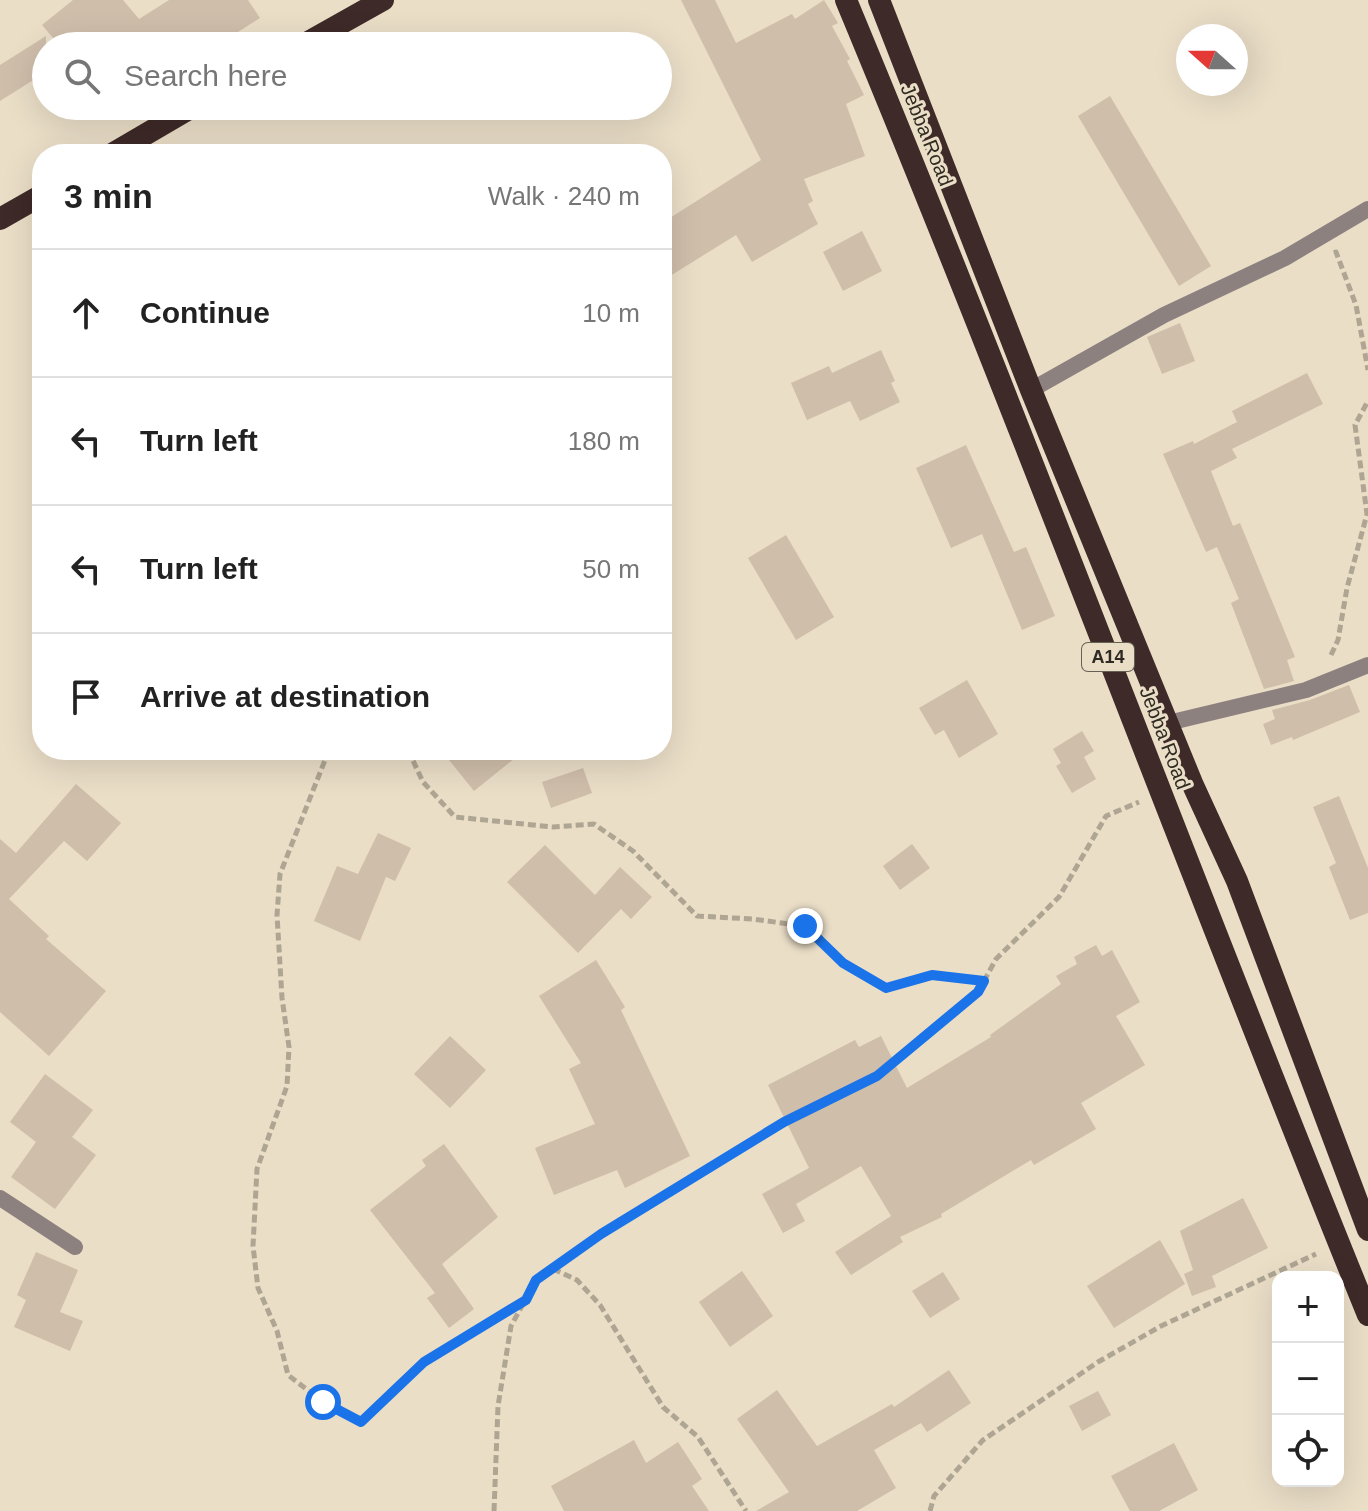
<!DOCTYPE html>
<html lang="en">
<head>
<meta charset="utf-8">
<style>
  body { margin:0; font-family:Helvetica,sans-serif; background:#f2f2f2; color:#222 }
  .controls { position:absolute; right:24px; bottom:24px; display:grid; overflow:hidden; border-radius:16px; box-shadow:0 8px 32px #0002 }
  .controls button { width:72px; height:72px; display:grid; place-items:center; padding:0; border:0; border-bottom:2px solid #e0e0e0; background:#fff; color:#222; font:40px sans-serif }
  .compass { position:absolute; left:1176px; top:24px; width:72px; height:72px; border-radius:50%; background:#fff; box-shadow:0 8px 32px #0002; rotate:291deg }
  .stop { position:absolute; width:24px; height:24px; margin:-18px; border:6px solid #1a73e8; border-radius:50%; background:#fff }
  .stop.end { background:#1a73e8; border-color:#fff; box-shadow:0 2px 8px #0008 }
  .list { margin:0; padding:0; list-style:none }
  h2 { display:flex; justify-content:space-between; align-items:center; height:104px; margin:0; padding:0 32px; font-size:34px }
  h2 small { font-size:26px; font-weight:400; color:#767676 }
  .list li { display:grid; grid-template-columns:52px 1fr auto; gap:24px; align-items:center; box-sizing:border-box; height:128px; padding:0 32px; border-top:2px solid #e0e0e0 }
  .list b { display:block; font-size:30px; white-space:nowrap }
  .list em { font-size:26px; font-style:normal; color:#767676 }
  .icon { flex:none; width:44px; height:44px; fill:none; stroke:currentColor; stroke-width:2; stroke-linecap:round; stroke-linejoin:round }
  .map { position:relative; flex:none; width:1368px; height:1511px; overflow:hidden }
  .search { position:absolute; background:#fff; box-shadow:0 8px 32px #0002; left:32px; top:32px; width:640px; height:88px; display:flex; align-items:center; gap:20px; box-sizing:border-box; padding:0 28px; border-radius:44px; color:#767676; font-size:30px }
  .panel { position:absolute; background:#fff; box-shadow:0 8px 32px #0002; left:32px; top:144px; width:640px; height:616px; border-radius:32px }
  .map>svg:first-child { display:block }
</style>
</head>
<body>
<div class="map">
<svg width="1368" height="1511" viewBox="0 0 1368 1511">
  <rect width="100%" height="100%" fill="#eadec7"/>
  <!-- building -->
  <g fill="#cfbeaa">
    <path d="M73 0H123L139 19 169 0H248L260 18 216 46H60L42 25Z"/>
    <path d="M681 0H715L736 43 792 14 795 19 824 0 838 23 832 26 850 59 847 61 864 95 846 104 865 156 804 179 813 201 808 204 818 224 752 262 736 235 662 281V223L761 160Z"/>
    <path d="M46 36V72L0 101V65Z"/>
    <path d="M1110 96 1211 266 1179 286 1078 116Z"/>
    <path d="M862 231 882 271 843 291 823 252Z"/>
    <path d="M1180 323 1195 361 1162 374 1147 337Z"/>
    <path d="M881 350 895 381 891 383 900 402 860 421 850 401 807 420 791 383 829 366 832 373Z"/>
    <path d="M1307 373 1323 404 1232 449 1237 458 1211 471 1233 526 1240 523 1295 657 1287 660 1294 681 1264 689 1231 603 1239 599 1217 547 1206 552 1163 454 1193 441 1194 444 1237 422 1232 411Z"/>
    <path d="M966 445 1014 552 1026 547 1055 616 1022 630 982 534 951 548 916 468Z"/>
    <path d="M786 535 834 617 796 640 748 558Z"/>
    <path d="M967 680 998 734 959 758 944 730 935 735 919 708Z"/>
    <path d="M1349 685 1360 712 1293 740 1292 737 1271 745 1263 724 1275 719 1272 710 1310 700Z"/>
    <path d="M1082 731 1094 751 1084 757 1096 779 1072 793 1056 766 1061 763 1053 749Z"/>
    <path d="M441 750H525L474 791Z"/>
    <path d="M583 768 592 793 551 808 542 782Z"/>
    <path d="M76 784 121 823 87 861 64 841 9 899 49 936 46 939 106 991 49 1056 0 1012V839L16 853Z"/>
    <path d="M1339 796 1368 868V913L1350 920 1329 867 1336 863 1313 807Z"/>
    <path d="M378 833 411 848 395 881 386 877 360 941 314 921 337 866 358 874Z"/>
    <path d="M912 844 930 868 900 890 883 866Z"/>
    <path d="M545 845 595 895 620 867 652 897 631 919 621 909 578 953 507 882Z"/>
    <path d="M1096 945 1102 956 1112 950 1140 1002 1116 1016 1145 1065 1081 1103 1096 1129 1034 1165 1031 1160 941 1214 942 1217 900 1237 903 1242 851 1275 835 1252 891 1216 861 1166 796 1204 805 1221 783 1233 762 1194 809 1168 768 1085 855 1040 859 1047 881 1036 907 1088 991 1037 990 1035 1061 984 1056 976 1077 964 1074 957Z"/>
    <path d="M596 960 625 1007 621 1010 690 1156 625 1188 617 1170 554 1195 535 1148 595 1124 569 1069 581 1063 539 996Z"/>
    <path d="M450 1036 486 1070 450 1108 414 1074Z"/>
    <path d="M45 1074 93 1110 72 1137 96 1155 55 1209 11 1177 36 1142 10 1122Z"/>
    <path d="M444 1144 498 1217 442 1264 474 1309 449 1328 427 1298 435 1293 370 1210 426 1166 422 1160Z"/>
    <path d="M1243 1198 1268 1248 1212 1276 1216 1287 1192 1296 1184 1274 1193 1270 1180 1231Z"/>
    <path d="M1160 1240 1185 1284 1114 1328 1087 1286Z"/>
    <path d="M36 1252 78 1270 60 1312 83 1321 70 1351 14 1327 26 1300 17 1295Z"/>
    <path d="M742 1271 773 1316 730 1347 699 1302Z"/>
    <path d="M943 1272 960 1299 930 1318 912 1291Z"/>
    <path d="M949 1370 971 1403 927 1432 921 1423 874 1450 896 1488 857 1511H756L789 1492 737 1419 777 1390 817 1446 892 1404 894 1407Z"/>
    <path d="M1098 1391 1111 1415 1082 1431 1069 1406Z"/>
    <path d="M634 1440 646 1463 678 1442 702 1479 692 1486 709 1511H564L551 1486Z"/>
    <path d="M1174 1443 1198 1490 1159 1511H1130L1111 1476Z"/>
  </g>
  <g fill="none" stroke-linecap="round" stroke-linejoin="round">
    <!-- path -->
    <g stroke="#afa593" stroke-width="5" stroke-dasharray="8 4" stroke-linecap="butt">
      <path d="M1334 253 1336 252 1356 305 1368 370"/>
      <path d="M1331 655 1338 640 1347 588 1367 514 1355 425 1368 401"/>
      <path d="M329 750 280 874 277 915 282 998 289 1047 287 1086 257 1169 253 1246 258 1288 277 1331 288 1375 323 1402 361 1422 424 1362 525 1300"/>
      <path d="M408 750 423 782 455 817 553 827 594 824 633 851 697 916 752 919 805 926 843 963 886 988 932 975 984 981"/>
      <path d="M553 1269 577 1280 600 1305 663 1407 698 1437 746 1511"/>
      <path d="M494 1511 498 1406 511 1326 536 1280 601 1234 784 1122 877 1076 929 1035 978 992 996 959 1059 897 1106 816 1139 802"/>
      <path d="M930 1511 934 1496 983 1440 1098 1362 1161 1326 1316 1254"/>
    </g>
    <!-- minor -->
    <g stroke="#8d8180" stroke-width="16">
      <path d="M1031 390 1164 315 1285 258 1368 209"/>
      <path d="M1168 723 1306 690 1368 665"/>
      <path d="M0 1198 75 1247"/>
    </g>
    <!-- trunk -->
    <g stroke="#3e2a28" stroke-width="22">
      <path d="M846 0C1027 435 1190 878 1368 1315"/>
      <path d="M879 0 1031 390 1192 783 1237 881 1368 1230"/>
      <path d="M301 46 383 0"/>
      <path d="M112 154 194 106"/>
      <path d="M0 219 42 195"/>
    </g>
  </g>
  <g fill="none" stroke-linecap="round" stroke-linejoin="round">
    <!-- route -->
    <path stroke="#1a73e8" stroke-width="10" d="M323 1402 361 1422 424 1362 526 1300 536 1280 601 1234 784 1122 877 1076 978 992 984 981 932 975 886 988 843 963 805 926"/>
  </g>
  <g text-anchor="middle" stroke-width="6" stroke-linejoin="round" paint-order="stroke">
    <!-- shield labels -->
    <rect fill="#eadec7" stroke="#676154" stroke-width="2" x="1082" y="643" width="52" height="28" rx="6"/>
    <g font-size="18" font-weight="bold" fill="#2f2b22">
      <text x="1108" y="663">A14</text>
    </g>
    <!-- street labels -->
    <g font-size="20" fill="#2f2b22" stroke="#eadec7">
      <text transform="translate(927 135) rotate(68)" y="7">Jebba Road</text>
      <text transform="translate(1165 738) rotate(69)" y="7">Jebba Road</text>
    </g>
  </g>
</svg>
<div class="controls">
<button>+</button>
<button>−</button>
<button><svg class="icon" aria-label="locate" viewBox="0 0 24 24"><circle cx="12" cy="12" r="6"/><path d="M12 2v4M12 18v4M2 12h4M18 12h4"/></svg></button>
</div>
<svg class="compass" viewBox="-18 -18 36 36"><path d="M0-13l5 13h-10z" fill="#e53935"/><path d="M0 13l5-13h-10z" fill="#767676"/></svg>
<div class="stop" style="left:323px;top:1402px"></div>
<div class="stop end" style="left:805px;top:926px"></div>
<div class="search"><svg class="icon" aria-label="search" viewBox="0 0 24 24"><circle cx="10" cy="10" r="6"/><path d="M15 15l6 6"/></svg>Search here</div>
<section class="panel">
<h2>3 min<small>Walk · 240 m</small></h2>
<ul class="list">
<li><svg class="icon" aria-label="ahead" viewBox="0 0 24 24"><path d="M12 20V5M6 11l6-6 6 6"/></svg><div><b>Continue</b></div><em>10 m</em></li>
<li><svg class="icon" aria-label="left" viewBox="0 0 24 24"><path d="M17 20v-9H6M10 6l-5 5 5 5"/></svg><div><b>Turn left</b></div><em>180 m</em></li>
<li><svg class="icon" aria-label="left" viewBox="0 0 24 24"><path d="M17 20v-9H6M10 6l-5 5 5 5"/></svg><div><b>Turn left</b></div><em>50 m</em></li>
<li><svg class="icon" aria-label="arrive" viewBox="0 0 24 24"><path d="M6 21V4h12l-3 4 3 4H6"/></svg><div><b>Arrive at destination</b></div></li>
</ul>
</section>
</div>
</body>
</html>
